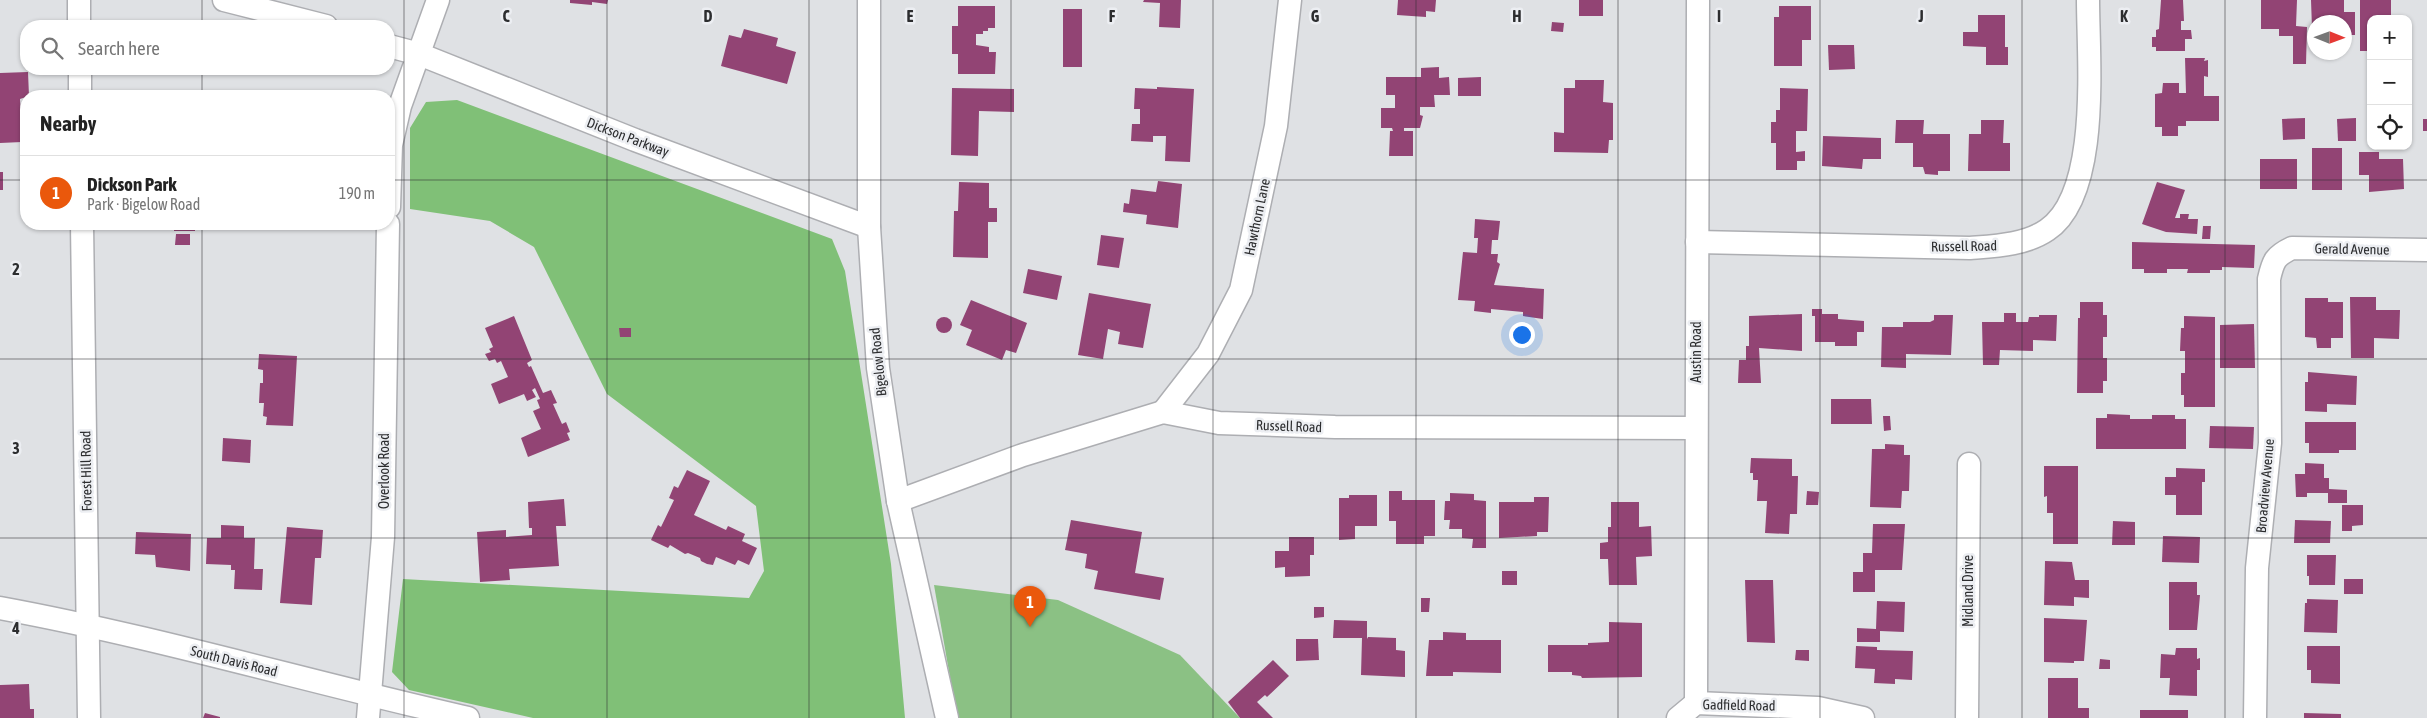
<!DOCTYPE html>
<html lang="en">
<head>
<meta charset="utf-8">
<style>
  body { margin:0; font-family:"Asap Condensed",sans-serif; background:#f6f6f6; color:#222 }
  .controls { position:absolute; right:15px; top:15px; display:grid; overflow:hidden; border-radius:10px; box-shadow:0 1px 4px #0004 }
  .controls button { width:45px; height:45px; display:grid; place-items:center; padding:0; border:0; border-bottom:1px solid #e0e0e0; background:#fff; color:#222; font:25px sans-serif }
  .compass { position:absolute; left:2307px; top:15px; width:45px; height:45px; border-radius:50%; background:#fff; box-shadow:0 1px 4px #0004; rotate:91deg }
  .you { position:absolute; left:1521px; top:334px; width:18px; height:18px; margin:-12px; border:4px solid #fff; border-radius:50%; background:#1a73e8; box-shadow:0 0 0 8px #1a73e833 }
  .badge { display:grid; place-items:center; width:32px; height:32px; border-radius:50%; background:#ea580c; color:#fff; font-size:16px; font-weight:700 }
  .pin { position:absolute; translate:-50% -41px; filter:drop-shadow(0 1px 2px #0008) }
  .pin::after { content:''; position:absolute; top:26px; width:18px; height:15px; background:inherit; clip-path:polygon(0 0,100% 0,50% 100%) }
  .list { margin:0; padding:0; list-style:none }
  h2 { display:flex; justify-content:space-between; align-items:center; height:65px; margin:0; padding:0 20px; font-size:21px }
  h2 small { font-size:16px; font-weight:400; color:#767676 }
  .list li { display:grid; grid-template-columns:32px 1fr auto; gap:15px; align-items:center; box-sizing:border-box; height:75px; padding:0 20px; border-top:1px solid #e0e0e0 }
  .list b { display:block; font-size:19px; white-space:nowrap }
  .list p { margin:0; font-size:16px; white-space:nowrap; color:#767676 }
  .list em { font-size:16px; font-style:normal; color:#767676 }
  .icon { flex:none; width:28px; height:28px; fill:none; stroke:currentColor; stroke-width:2; stroke-linecap:round; stroke-linejoin:round }
  .map { position:relative; flex:none; width:2427px; height:718px; overflow:hidden }
  .search { position:absolute; background:#fff; box-shadow:0 1px 4px #0004; left:20px; top:20px; width:375px; height:55px; display:flex; align-items:center; gap:12px; box-sizing:border-box; padding:0 18px; border-radius:20px; color:#767676; font-size:19px }
  .panel { position:absolute; background:#fff; box-shadow:0 1px 4px #0004; left:20px; top:90px; width:375px; height:140px; border-radius:20px }
  .map>svg:first-child { display:block }
</style>
</head>
<body>
<div class="map">
<svg width="2427" height="718" viewBox="0 0 2427 718">
  <rect width="100%" height="100%" fill="#dfe1e4"/>
  <!-- green -->
  <path fill="#8bc184" d="M934 585 1058 600 1180 655 1240 718H957Z"/>
  <!-- forest -->
  <path fill="#80c077" d="M457 100 832 239 845 271 891 564 905 718H533L409 690 392 672 403 579 749 598 764 571 756 506 607 394 534 247 490 221 410 209V128L426 102Z"/>
  <!-- building -->
  <g fill="#924474">
    <path d="M570 0H608L607 4 592 2V5L570 3Z"/>
    <path d="M1144 0H1181L1180 28 1159 27 1160 3 1143 2Z"/>
    <path d="M1398 0H1436L1435 12 1426 11V17L1397 15Z"/>
    <rect x="1579" y="0" width="24" height="16"/>
    <path d="M2161 0H2183L2184 21H2181V30H2191L2192 39H2185V51H2156V47H2152V37H2156V30L2159 29Z"/>
    <path d="M2261 0H2297L2296 26 2307 27 2306 64H2293V36H2279V29H2261Z"/>
    <path d="M2311 0H2344V12H2355V35H2344V22H2314V28H2312Z"/>
    <path d="M2360 0H2391V19H2371V51H2360Z"/>
    <path d="M958 6H995V28H988V31H983V34H976V45L989 47V52H996L995 74H958V54H952V26H958Z"/>
    <path d="M1779 6H1811V40H1802V66H1774V17H1779Z"/>
    <rect x="1063" y="9" width="19" height="58"/>
    <path d="M1978 15H2005V47H2008V65H1986V47L1963 46V32H1978Z"/>
    <path d="M1552 22 1564 23 1563 32 1551 31Z"/>
    <path d="M744 29 778 38 776 46 796 52 787 84 721 66 729 35 741 38Z"/>
    <path d="M1828 45H1854L1855 69 1829 70Z"/>
    <path d="M2185 58H2205L2204 61 2208 60V77L2204 76V96H2219V121H2186V126H2178V136H2162V127H2155V94L2162 93 2163 83H2179V93H2186Z"/>
    <path d="M1439 67V78L1449 77 1450 95H1434L1435 107H1420V115L1423 116 1420 128H1404V131H1413V156H1389L1390 131H1393L1392 128H1381V108H1395V95H1386V77H1421V68Z"/>
    <path d="M28 72 29 96 20 99 22 142 0 143V73Z"/>
    <path d="M1481 77V96H1458V78Z"/>
    <path d="M1575 80H1604L1603 102 1613 103V140H1609L1608 153 1554 152V132L1564 133V88H1575Z"/>
    <path d="M1157 87 1194 89 1190 162 1165 161 1166 136H1153V142L1131 141 1132 124H1140V109H1134L1135 88 1157 89Z"/>
    <path d="M952 88 1014 89V112L979 111 978 156 951 155Z"/>
    <path d="M1780 88 1808 89 1807 131H1796V152L1805 151V161H1797V170H1776V143H1771V122H1776V110H1780Z"/>
    <path d="M2305 118V139L2283 140 2282 119Z"/>
    <path d="M2356 118V141H2338L2337 119Z"/>
    <rect x="2423" y="119" width="4" height="12"/>
    <path d="M1896 120H1924L1923 134H1950V171H1938V175L1925 174 1923 167H1913V143H1895Z"/>
    <path d="M1981 120H2004L2003 143H2010V171H1968L1969 134H1981Z"/>
    <path d="M1823 136 1881 138V159H1863L1862 169 1822 166Z"/>
    <rect x="2312" y="148" width="30" height="42"/>
    <path d="M2359 152H2379V159H2403L2404 189 2369 192V175H2359Z"/>
    <rect x="2260" y="159" width="37" height="30"/>
    <rect x="0" y="172" width="3" height="18"/>
    <path d="M1158 181 1182 184 1178 228 1146 224 1147 215 1123 212 1124 203 1129 204 1131 189 1156 192Z"/>
    <path d="M959 182 989 183V208H997V222H988V258L953 257 954 211H958Z"/>
    <path d="M2157 182 2185 190 2175 218H2180V214H2189L2188 219H2198L2197 234 2166 232 2142 224Z"/>
    <path d="M1475 219 1500 221 1498 240H1492L1491 254H1498L1497 262 1500 264 1494 285 1544 289 1543 319 1523 316V312L1491 309V313L1474 311 1475 301 1458 300 1463 252 1477 253 1478 238H1474Z"/>
    <rect x="174" y="224" width="21" height="7"/>
    <path d="M2203 226H2211L2210 239H2202Z"/>
    <path d="M176 234H190V245H175Z"/>
    <path d="M1101 235 1124 238 1119 268 1097 265Z"/>
    <path d="M2132 242 2255 245 2254 268 2222 267V270H2210V273H2187L2188 269H2167V273H2144V269H2132Z"/>
    <path d="M1028 269 1062 276 1057 300 1023 293Z"/>
    <path d="M1089 293 1151 304 1143 348 1118 344 1120 332 1108 329 1103 359 1078 355Z"/>
    <path d="M2350 297H2376V310H2400L2399 339 2374 338V358H2351Z"/>
    <path d="M2305 298H2328V302H2343V338H2331V348H2317L2316 338 2305 337Z"/>
    <path d="M971 300 1027 323 1016 353 1006 350 1002 360 966 345 972 330 960 325Z"/>
    <path d="M2080 302H2103V315H2107V337H2103V358H2107V381H2103V393H2077L2078 318H2080Z"/>
    <path d="M1812 309H1822V314H1838V319L1864 321V332H1857V346H1835V342H1815V316H1812Z"/>
    <path d="M2004 313H2016V322H2028L2029 317H2039V315H2057L2056 341 2033 340V351L2000 350 1999 365H1983L1982 322H2004Z"/>
    <path d="M1802 314V351L1759 348 1761 383H1738L1739 360H1746V346H1749V316Z"/>
    <path d="M1934 315H1953L1951 355 1906 354V368L1881 367 1882 327H1903V322H1930L1934 320Z"/>
    <path d="M514 316 532 360 527 363 529 367 531 366 543 393 551 390 557 403 553 404 562 424 566 422 570 432 567 433 570 440 528 457 521 438 541 429 533 411 540 408 537 400 540 399 535 388 532 390 536 397 527 401 524 394 499 404 491 384 508 377 501 361 497 363 495 359 489 361 485 354 491 352 489 349 493 347 485 328Z"/>
    <path d="M2184 316 2215 317V407H2184V395H2181V373H2185V351H2180L2181 328H2184Z"/>
    <circle cx="944" cy="325" r="8"/>
    <path d="M2254 324 2255 368H2220V325Z"/>
    <path d="M619 328H631V337H620Z"/>
    <path d="M259 354 297 356 293 426 266 425 267 417 263 416 264 403H259L260 383H263V370L258 369Z"/>
    <path d="M2308 372 2357 376 2356 405 2327 404V412L2305 411V382H2308Z"/>
    <path d="M1831 399H1871L1872 424H1831Z"/>
    <path d="M2107 414 2130 415V419H2152V415H2175V419H2186V449H2096V418H2107Z"/>
    <path d="M1883 416H1890L1891 430 1884 431Z"/>
    <path d="M2305 422H2356V450H2339V453H2309V443H2305Z"/>
    <path d="M2210 426 2254 427 2253 449 2209 448Z"/>
    <path d="M223 438 251 440 250 463 222 461Z"/>
    <path d="M1885 444 1904 445V455H1910L1909 491H1902L1901 508 1870 507 1872 449H1885Z"/>
    <path d="M1751 458 1792 459V476H1798L1797 514H1790L1789 534 1765 533 1767 501H1757L1758 480H1753V473H1750Z"/>
    <path d="M2305 463 2324 464V478H2329V489L2347 490V503H2328V493H2307V497H2296L2295 474H2305Z"/>
    <path d="M2044 466H2078V544H2053V513H2047V496L2044 497Z"/>
    <path d="M2176 468 2205 469V482H2202V515H2176V495H2165V477H2176Z"/>
    <path d="M687 470 710 481 694 515 726 530 728 526 745 534 742 541 757 548 749 565 738 560 735 565 716 557 713 565 707 564 701 561 700 558 688 553 685 554 670 545 668 548 651 540 658 525 661 527 674 500 669 498 674 486 678 488Z"/>
    <path d="M1389 491H1402V500H1435V536H1424V544H1396V521H1389Z"/>
    <path d="M1807 491 1819 492 1818 505H1806Z"/>
    <path d="M1450 493 1474 494V500L1486 501V548H1472L1473 539 1462 538V529H1449L1450 520H1444L1445 501H1450Z"/>
    <path d="M1349 495H1377V526H1355V539L1339 540V498H1349Z"/>
    <path d="M1534 497H1549L1548 532H1537V536L1499 538V502H1534Z"/>
    <path d="M564 499 566 526H556L559 566 509 569 510 580 480 582 477 532 506 530V537L532 535V528H529L528 502Z"/>
    <path d="M1611 502H1639V527L1651 526 1652 556 1636 557 1637 585H1609L1608 559H1600V543L1608 542V527H1611Z"/>
    <path d="M2342 505H2363V525L2352 526V531H2342Z"/>
    <path d="M1071 520 1142 532 1135 573 1164 578 1160 600 1094 589 1098 571 1085 568 1087 554 1065 550Z"/>
    <path d="M2295 520 2331 521 2330 543H2294Z"/>
    <path d="M2113 521 2135 522V545H2112Z"/>
    <path d="M1873 524H1905L1902 570H1875V592H1853V572H1863V553H1872Z"/>
    <path d="M221 525 244 526V538H255L254 569H263L262 590 234 589 235 570H231V565L206 564 207 538H221Z"/>
    <path d="M287 527 323 530 321 558H315L312 605 280 603Z"/>
    <path d="M136 532 191 534 190 571 156 567 155 555 135 554Z"/>
    <path d="M2163 536 2200 537 2199 563 2162 562Z"/>
    <path d="M1289 537H1314V555H1310V576L1285 577V567L1275 568V551H1289Z"/>
    <path d="M2307 555H2336L2335 585H2309V576H2307Z"/>
    <path d="M2045 561 2072 562 2075 580H2089V598L2074 597V606L2044 605Z"/>
    <rect x="1502" y="571" width="15" height="14"/>
    <rect x="2344" y="579" width="19" height="15"/>
    <path d="M1745 580H1773L1775 643 1747 642Z"/>
    <path d="M2169 582H2197V595H2200L2197 630H2169Z"/>
    <path d="M1421 598H1430L1429 612H1421Z"/>
    <path d="M2307 599 2338 600 2337 633 2304 632 2305 603H2307Z"/>
    <path d="M1877 601 1905 602 1904 632 1880 631V642H1857V628L1876 629Z"/>
    <path d="M1314 607H1324V617L1314 618Z"/>
    <path d="M2044 618 2087 620 2084 661H2074V663L2044 662Z"/>
    <path d="M1334 620 1367 621V639L1368 637 1396 638V650L1405 651V677L1361 675 1362 638H1333Z"/>
    <path d="M1609 622 1642 623V677L1582 678 1581 676 1572 675V672H1548V645H1588V643L1609 642Z"/>
    <path d="M1443 632 1466 633V640H1501V673L1453 672V676H1426L1429 640H1443Z"/>
    <path d="M1296 639H1318L1319 660 1296 661Z"/>
    <path d="M1856 646 1877 647V650L1913 651 1912 680 1895 679V684L1874 683 1875 669 1855 668Z"/>
    <path d="M2307 646H2340V684L2311 683V670H2307Z"/>
    <path d="M2176 648H2197V659L2200 658V670H2197V696L2169 695 2170 678H2160L2161 654 2175 655Z"/>
    <path d="M1796 650H1809V661L1795 660Z"/>
    <path d="M2100 659 2110 660V669H2099Z"/>
    <path d="M1273 660 1289 676 1267 697 1265 695 1257 702 1273 718H1240L1228 702Z"/>
    <path d="M2048 678H2078V708H2089V718H2048Z"/>
    <path d="M29 684 30 709H34V718H0V685Z"/>
    <rect x="2140" y="710" width="48" height="8"/>
    <path d="M205 713 220 717V718H203Z"/>
    <path d="M2304 713 2341 714V718H2304Z"/>
  </g>
  <g fill="none" stroke-linecap="round" stroke-linejoin="round">
    <defs>
      <g id="minor">
        <path d="M79 0V26"/>
        <path d="M224 0 326 26"/>
        <path d="M869 0V227L878 368 898 501 947 718"/>
        <path d="M389 46 419 54 635 140 869 227"/>
        <path d="M80 69V96"/>
        <path d="M389 207 391 145 400 106 438 0"/>
        <path d="M82 224 89 718"/>
        <path d="M1697 242 1970 248C1995 246 2025 245 2047 230 2101 194 2088 58 2088 0"/>
        <path d="M1163 412 1208 354 1241 290 1276 126 1290 0"/>
        <path d="M898 501 1023 455 1163 412 1219 423 1335 427 1696 428"/>
        <path d="M0 608C158 637 312 683 468 718"/>
        <path d="M1696 703 1698 0"/>
        <path d="M368 718 383 537 388 224"/>
        <path d="M1678 718 1696 703 1818 708 1863 718"/>
        <path d="M1967 718 1969 464"/>
        <path d="M2255 718 2257 568 2270 443 2269 279C2273 261 2275 256 2292 248L2427 250"/>
      </g>
    </defs>
    <!-- minor casing -->
    <use href="#minor" stroke="#adaeb2" stroke-width="25"/>
    <!-- minor -->
    <use href="#minor" stroke="#fff" stroke-width="22"/>
  </g>
  <!-- grid -->
  <path fill="none" stroke="#2c2d2f" stroke-width="1" stroke-opacity="0.55" d="M202 0V26M404 0V718M607 0V718M809 0V718M1011 0V718M1213 0V718M1416 0V718M1618 0V718M1820 0V718M2022 0V718M2225 0V718M202 69V96M0 180H26M389 180H2427M202 224V718M0 359H2427M0 538H2427"/>
  <g text-anchor="middle" stroke-width="5" stroke-linejoin="round" paint-order="stroke">
    <!-- street labels -->
    <g font-size="14" fill="#2c2d2f" stroke="#eceef2">
      <text transform="translate(628 137) rotate(21)" y="5">Dickson Parkway</text>
      <text transform="translate(1257 217) rotate(-78)" y="5">Hawthorn Lane</text>
      <text transform="translate(1964 246) rotate(-1)" y="5">Russell Road</text>
      <text transform="translate(2352 249) rotate(1)" y="5">Gerald Avenue</text>
      <text transform="translate(1696 352) rotate(-90)" y="5">Austin Road</text>
      <text transform="translate(878 362) rotate(-96)" y="5">Bigelow Road</text>
      <text transform="translate(1289 426) rotate(2)" y="5">Russell Road</text>
      <text transform="translate(86 471) rotate(-91)" y="5">Forest Hill Road</text>
      <text transform="translate(384 471) rotate(-90)" y="5">Overlook Road</text>
      <text transform="translate(2265 486) rotate(-85)" y="5">Broadview Avenue</text>
      <text transform="translate(1968 591) rotate(-90)" y="5">Midland Drive</text>
      <text transform="translate(234 661) rotate(14)" y="5">South Davis Road</text>
      <text transform="translate(1739 705) rotate(1)" y="5">Gadfield Road</text>
    </g>
  </g>
  <g font-size="16" text-anchor="middle" font-weight="bold" fill="#2c2d2f" stroke="#eceef2" stroke-width="5" stroke-linejoin="round" paint-order="stroke">
    <text x="506" y="22">C</text>
    <text x="708" y="22">D</text>
    <text x="910" y="22">E</text>
    <text x="1112" y="22">F</text>
    <text x="1315" y="22">G</text>
    <text x="1517" y="22">H</text>
    <text x="1719" y="22">I</text>
    <text x="1921" y="22">J</text>
    <text x="2124" y="22">K</text>
    <text x="16" y="275">2</text>
    <text x="16" y="454">3</text>
    <text x="16" y="634">4</text>
  </g>
</svg>
<div class="controls">
<button>+</button>
<button>−</button>
<button><svg class="icon" aria-label="locate" viewBox="0 0 24 24"><circle cx="12" cy="12" r="6"/><path d="M12 2v4M12 18v4M2 12h4M18 12h4"/></svg></button>
</div>
<svg class="compass" viewBox="-18 -18 36 36"><path d="M0-13l5 13h-10z" fill="#e53935"/><path d="M0 13l5-13h-10z" fill="#767676"/></svg>
<div class="you"></div>
<div class="pin badge" style="left:1030px;top:627px">1</div>
<div class="search"><svg class="icon" aria-label="search" viewBox="0 0 24 24"><circle cx="10" cy="10" r="6"/><path d="M15 15l6 6"/></svg>Search here</div>
<section class="panel">
<h2>Nearby<small></small></h2>
<ul class="list">
<li><span class="badge">1</span><div><b>Dickson Park</b><p>Park · Bigelow Road</p></div><em>190 m</em></li>
</ul>
</section>
</div>
</body>
</html>
